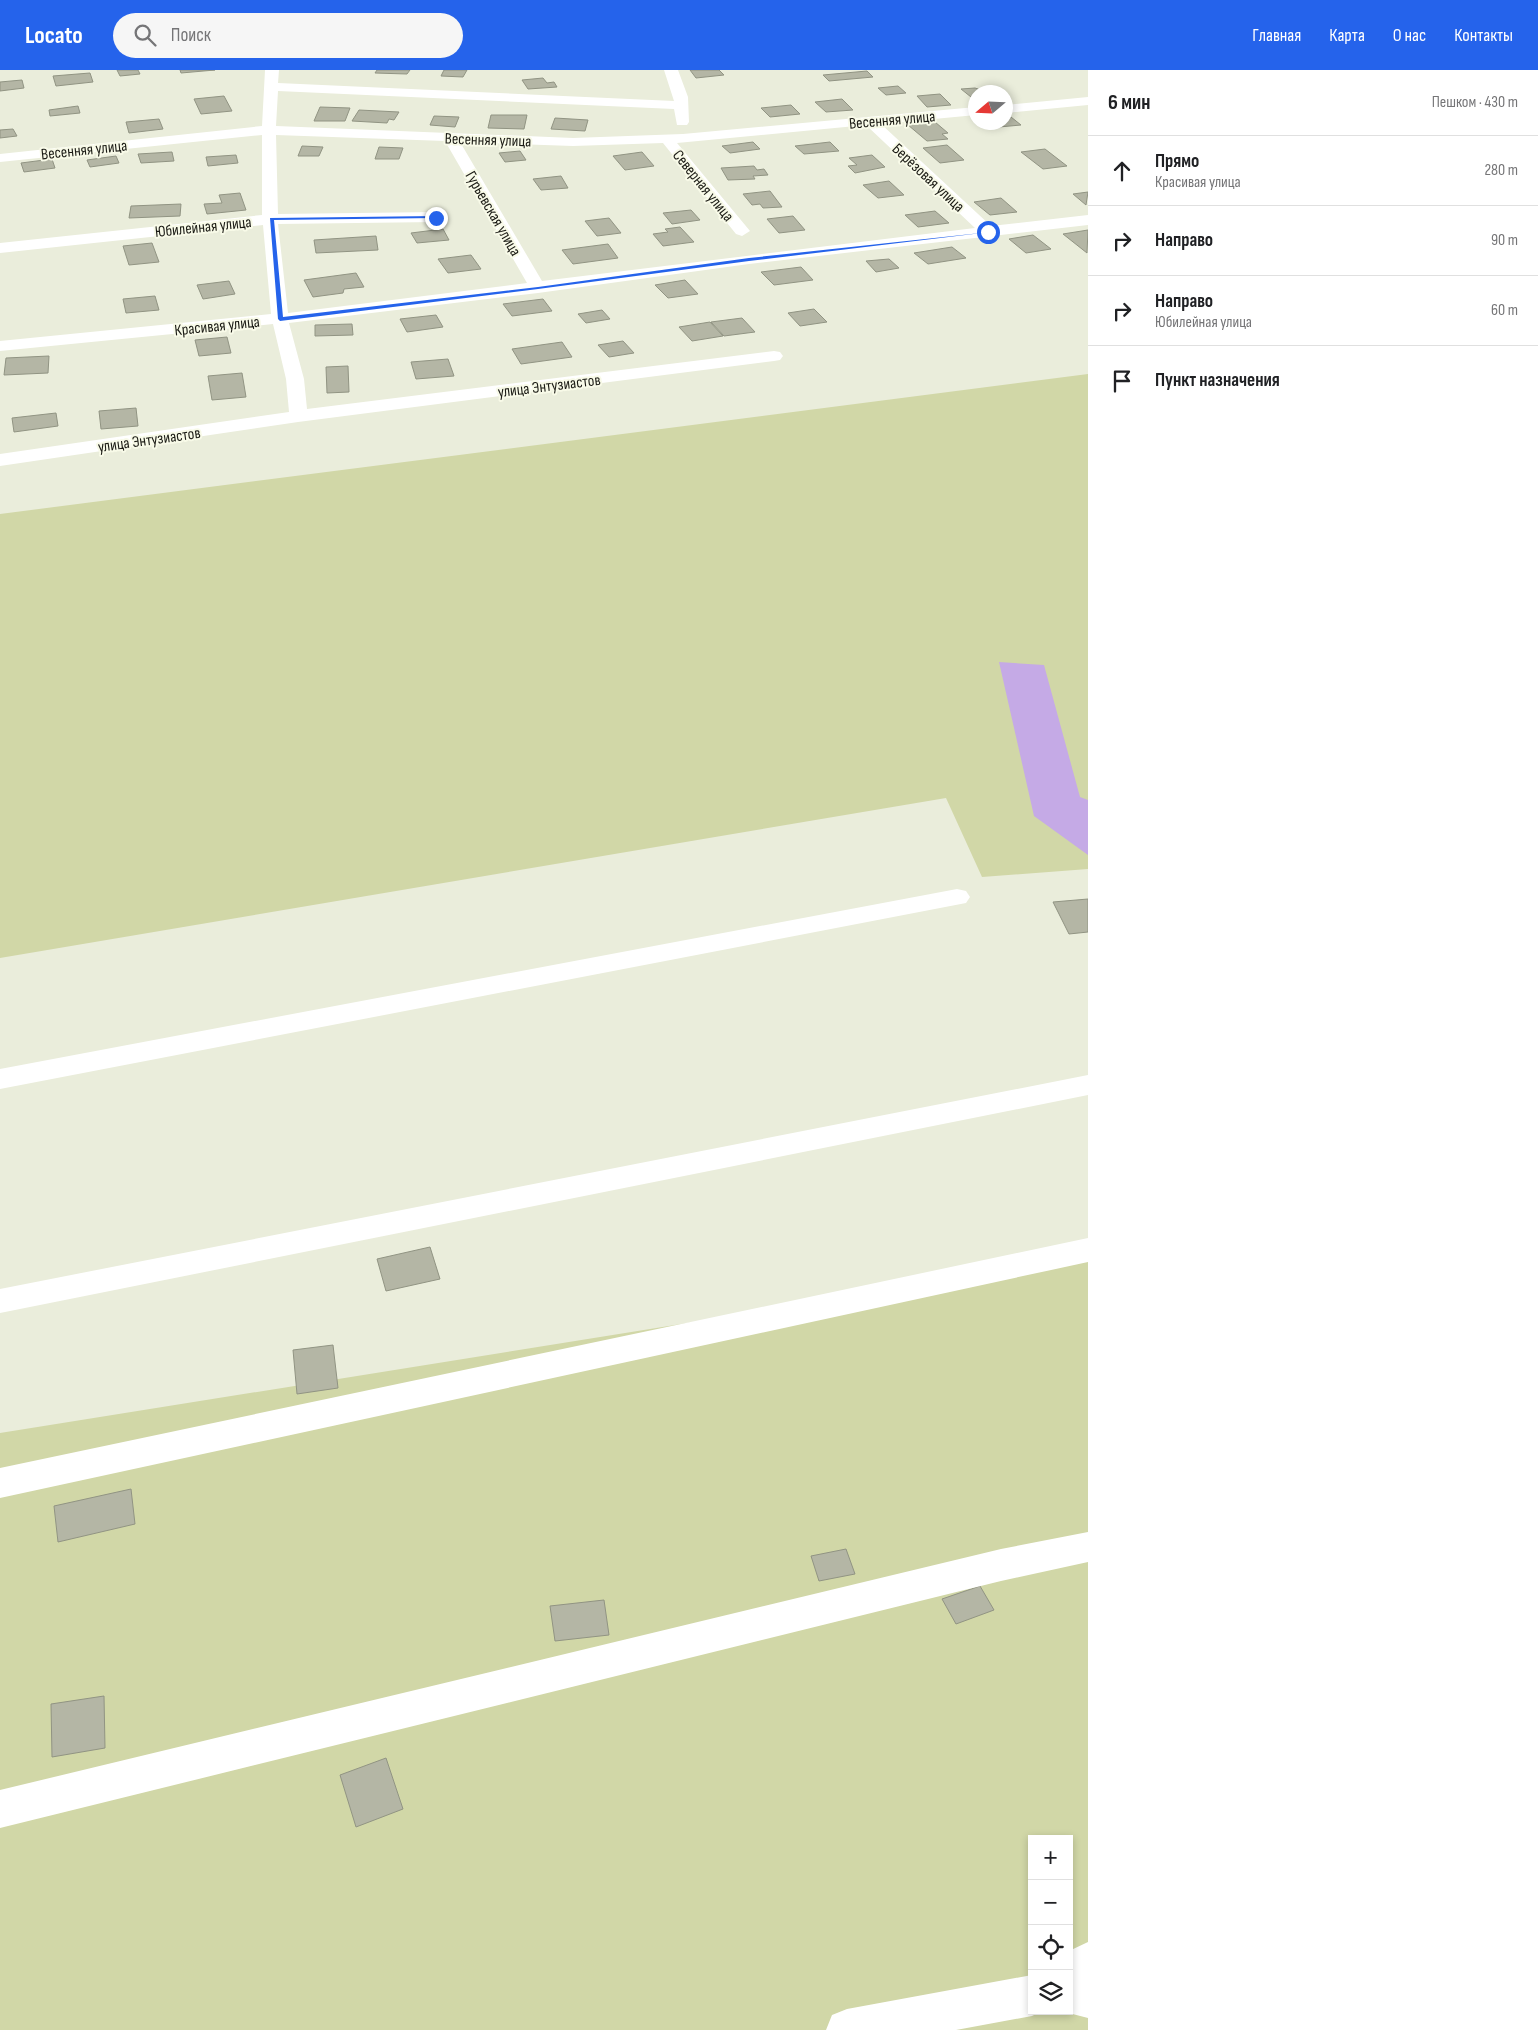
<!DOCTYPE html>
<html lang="ru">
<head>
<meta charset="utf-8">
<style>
  body { margin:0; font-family:"Sofia Sans Condensed",sans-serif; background:#f6f6f6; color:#202124 }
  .controls { position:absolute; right:15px; bottom:15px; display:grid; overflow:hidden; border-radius:0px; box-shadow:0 2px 8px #0003 }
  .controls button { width:45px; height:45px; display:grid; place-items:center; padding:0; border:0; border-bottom:1px solid #e0e0e0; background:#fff; color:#202124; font:25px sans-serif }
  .compass { position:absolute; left:968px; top:15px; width:45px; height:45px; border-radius:50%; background:#fff; box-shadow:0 2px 8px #0003; rotate:251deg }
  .stop { position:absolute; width:15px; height:15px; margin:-11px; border:4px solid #2563eb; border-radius:50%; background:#fff }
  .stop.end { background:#2563eb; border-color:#fff; box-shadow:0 1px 5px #0008 }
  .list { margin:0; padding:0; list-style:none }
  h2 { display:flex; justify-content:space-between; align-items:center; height:65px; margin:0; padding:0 20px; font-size:21px }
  h2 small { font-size:16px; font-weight:400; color:#757577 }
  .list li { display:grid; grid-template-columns:32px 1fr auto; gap:15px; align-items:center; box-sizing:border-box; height:70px; padding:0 20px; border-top:1px solid #e0e0e0 }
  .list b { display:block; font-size:19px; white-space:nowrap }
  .list p { margin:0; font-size:16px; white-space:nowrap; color:#757577 }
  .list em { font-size:16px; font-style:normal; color:#757577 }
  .icon { flex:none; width:28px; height:28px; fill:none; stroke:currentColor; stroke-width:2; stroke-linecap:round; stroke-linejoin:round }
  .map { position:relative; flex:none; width:1088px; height:1960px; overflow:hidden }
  header { display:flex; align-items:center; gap:30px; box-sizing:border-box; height:70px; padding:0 25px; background:#2563eb; color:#fff }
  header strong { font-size:24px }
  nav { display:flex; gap:28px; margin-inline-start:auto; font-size:18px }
  .search { width:350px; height:45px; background:#f6f6f6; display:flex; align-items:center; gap:12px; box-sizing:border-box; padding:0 18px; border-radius:28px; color:#757577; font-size:19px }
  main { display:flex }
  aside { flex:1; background:#fff }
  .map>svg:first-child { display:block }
</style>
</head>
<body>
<header>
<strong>Locato</strong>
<div class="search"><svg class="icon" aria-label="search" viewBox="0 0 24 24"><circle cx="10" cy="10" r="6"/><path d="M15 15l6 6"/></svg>Поиск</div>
<nav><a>Главная</a><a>Карта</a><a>О нас</a><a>Контакты</a></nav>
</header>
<main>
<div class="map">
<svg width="1088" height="1960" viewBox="0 0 1088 1960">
  <rect width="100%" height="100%" fill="#eaeddb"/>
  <!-- green -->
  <g fill="#d1d7a7" fill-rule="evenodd">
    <path d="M1088 304V799L982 807 946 728 0 888V444Z"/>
    <path d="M1088 1189V1960H0V1363ZM1032 1769H1069V1941H1032Z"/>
  </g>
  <!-- water -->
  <path fill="#c5aae6" d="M999 592 1044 595 1080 727 1088 730V785L1034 746Z"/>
  <!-- building -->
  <g fill="#b4b6a5" stroke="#919483">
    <path d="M117 0H138L140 4 120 6Z"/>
    <path d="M180 0H215L181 3Z"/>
    <path d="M377 0H410L407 4 375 3Z"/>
    <path d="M444 0H467L463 7 441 6Z"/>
    <path d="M690 0H719L724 5 696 8Z"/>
    <path d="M867 1 873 7 829 11 823 5Z"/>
    <path d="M90 3 93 12 56 16 53 6Z"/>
    <path d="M543 8 547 13 554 12 557 17 528 19 522 10Z"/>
    <path d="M22 10 24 18 0 21V12Z"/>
    <path d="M898 16 906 23 886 25 878 18Z"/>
    <path d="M975 18 987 22H976V31L961 19Z"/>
    <path d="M940 24 951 35 927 37 917 26Z"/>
    <path d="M224 26 232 41 201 44 194 29Z"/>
    <path d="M842 29 853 40 826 42 815 32Z"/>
    <path d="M791 35 800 44 770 47 761 38Z"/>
    <path d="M78 36 80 43 50 46 49 40Z"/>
    <path d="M320 37 350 38 345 51H314Z"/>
    <path d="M359 40 399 42 394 50 389 49 387 53 352 51Z"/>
    <path d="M491 45H527L524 59 488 58Z"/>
    <path d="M434 46 459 47 455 57 430 55Z"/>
    <path d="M1006 47H1011L1021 55 999 57 993 52H1006Z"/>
    <path d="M555 48 588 50 585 61 551 59Z"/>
    <path d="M159 49 163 59 129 63 126 52Z"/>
    <path d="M935 52 948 63 942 64 948 69 927 71 908 55Z"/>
    <path d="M13 59 17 66 0 68V60Z"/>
    <path d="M753 72 760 79 730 83 722 76Z"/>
    <path d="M830 72 839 81 804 84 795 76Z"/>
    <path d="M947 75 964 90 940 93 923 78Z"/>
    <path d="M302 76 323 77 319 86H298Z"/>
    <path d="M379 77 403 78 399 89H375Z"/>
    <path d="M1045 79 1067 96 1043 99 1021 82Z"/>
    <path d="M520 81 526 90 505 92 499 83Z"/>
    <path d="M172 82 174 91 141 93 138 84Z"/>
    <path d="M642 82 654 96 625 100 613 86Z"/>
    <path d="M236 85 238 93 208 96 206 87Z"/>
    <path d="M872 85 885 97 855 103 848 96 857 95 849 88Z"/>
    <path d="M116 86 119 93 90 97 87 90Z"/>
    <path d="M52 89 55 98 24 102 21 93Z"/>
    <path d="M754 96 757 100 764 99 768 105 753 106 755 109 728 110 721 98Z"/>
    <path d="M561 106 568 118 541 120 533 109Z"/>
    <path d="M889 111 904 125 878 128 863 115Z"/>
    <path d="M770 121 782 137 763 138 760 134 752 135 743 124Z"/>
    <path d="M1088 122 1086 135 1073 124Z"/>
    <path d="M240 123 246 140 207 144 204 134 222 133 219 125Z"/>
    <path d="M1001 128 1017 142 990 145 974 132Z"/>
    <path d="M181 134 180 146 129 148 131 136Z"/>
    <path d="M691 140 700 150 672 154 663 143Z"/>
    <path d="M935 141 949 153 918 157 905 145Z"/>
    <path d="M793 146 805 160 779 163 767 149Z"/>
    <path d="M609 148 621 163 597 166 585 151Z"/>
    <path d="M680 157 694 172 663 176 653 164 668 162 665 159Z"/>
    <path d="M443 159 449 170 417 173 411 163Z"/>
    <path d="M1088 160 1087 183 1063 164Z"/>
    <path d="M1033 165 1051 179 1026 183 1009 169Z"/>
    <path d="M376 166 378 180 316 183 314 170Z"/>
    <path d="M152 173 159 192 129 195 123 176Z"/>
    <path d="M608 174 618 188 573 194 562 180Z"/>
    <path d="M952 177 966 188 928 194 914 183Z"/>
    <path d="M471 185 481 199 448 203 438 189Z"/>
    <path d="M889 189 899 198 876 202 866 191Z"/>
    <path d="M801 197 813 210 774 215 761 202Z"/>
    <path d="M356 203 364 217 344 219 343 223 313 227 304 210Z"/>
    <path d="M685 210 698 224 668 228 655 215Z"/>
    <path d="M229 211 235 224 203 229 197 215Z"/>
    <path d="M155 226 159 240 126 243 123 229Z"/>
    <path d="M543 229 552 241 512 246 503 234Z"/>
    <path d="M814 239 827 252 800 256 788 243Z"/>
    <path d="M602 240 610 249 586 253 578 244Z"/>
    <path d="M436 245 443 257 407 262 400 249Z"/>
    <path d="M742 248 755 262 724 266 711 252Z"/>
    <path d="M710 252 723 266 692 271 679 257Z"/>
    <path d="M352 254 353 265 315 266V255Z"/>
    <path d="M227 267 231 283 199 286 195 270Z"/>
    <path d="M623 271 634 283 609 287 598 275Z"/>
    <path d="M562 272 572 287 521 294 512 279Z"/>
    <path d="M49 286 48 303 4 305 6 288Z"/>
    <path d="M448 289 454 306 416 309 411 292Z"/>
    <path d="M348 296 349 322 327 323 326 297Z"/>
    <path d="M242 303 246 327 212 330 208 306Z"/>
    <path d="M136 338 138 356 101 359 99 341Z"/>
    <path d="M56 343 58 356 14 362 12 348Z"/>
    <path d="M1088 829V862L1069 864 1053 832Z"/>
    <path d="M430 1177 440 1209 386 1221 377 1189Z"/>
    <path d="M333 1275 338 1318 297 1324 293 1280Z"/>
    <path d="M131 1419 135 1454 58 1472 54 1436Z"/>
    <path d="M846 1479 855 1504 819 1511 811 1486Z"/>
    <path d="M980 1516 994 1540 956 1554 942 1529Z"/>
    <path d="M604 1530 609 1565 555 1571 550 1536Z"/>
    <path d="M104 1626 105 1678 52 1687 51 1634Z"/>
    <path d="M386 1688 403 1739 356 1757 340 1705Z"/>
  </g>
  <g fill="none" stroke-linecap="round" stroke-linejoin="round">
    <!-- minor -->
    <g fill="#fff" fill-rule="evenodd">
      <path d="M265 0H279L278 13 674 31 664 0H678L688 27 689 52 687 55H677L674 39 278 21 276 56 573 68 683 64 976 37V45L881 54 991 156 1088 145V155L749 194 538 223 289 253 304 309 307 339 774 281 780 282 783 286 780 290 774 291 298 352 0 396V384L289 342 286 309 273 254 0 281V271L271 244 263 155 0 183V173L262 145V65L0 92V84L262 56ZM866 55 975 158 542 211 460 72 573 76 663 73 736 164 742 166 750 161 677 73ZM276 65 445 71 527 213 288 243 278 154 436 152 444 147 436 142 278 144Z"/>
      <path d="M1088 27V35L1006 43V35Z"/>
      <path d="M957 819 966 821 970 827 966 833 0 1019V999Z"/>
      <path d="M1088 1005V1025L0 1243V1219Z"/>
      <path d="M1088 1168V1192L0 1428V1398Z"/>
      <path d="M1088 1462V1492L1001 1511 0 1758V1720L1001 1479Z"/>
      <path d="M1088 1872V1948L1061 1941H1069V1881Z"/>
      <path d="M1032 1905V1941H1042L1032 1946 956 1960H826L832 1945 847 1939Z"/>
    </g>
  </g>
  <!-- route -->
  <path fill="#2563eb" d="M436 146 437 148 274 150 283 247 538 217 749 188 990 162 749 191 538 219 280 251 278 249 270 148Z"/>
  <g text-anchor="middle" stroke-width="4" stroke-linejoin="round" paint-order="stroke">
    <!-- far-street labels -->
    <g font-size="16" fill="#1a1a14" stroke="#f8fae8">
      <text transform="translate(892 49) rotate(-5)" y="6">Весенняя улица</text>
      <text transform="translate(488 69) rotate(2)" y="6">Весенняя улица</text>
      <text transform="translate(84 79) rotate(-6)" y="6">Весенняя улица</text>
      <text transform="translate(929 107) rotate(43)" y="6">Берёзовая улица</text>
      <text transform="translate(704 115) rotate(51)" y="6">Северная улица</text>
      <text transform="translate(494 143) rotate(60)" y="6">Гурьевская улица</text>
      <text transform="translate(203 156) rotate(-6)" y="6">Юбилейная улица</text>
      <text transform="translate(217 255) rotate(-6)" y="6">Красивая улица</text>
      <text transform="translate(549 315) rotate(-7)" y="6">улица Энтузиастов</text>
      <text transform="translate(149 369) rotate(-8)" y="6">улица Энтузиастов</text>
    </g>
  </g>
</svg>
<div class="controls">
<button>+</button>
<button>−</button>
<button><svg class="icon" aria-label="locate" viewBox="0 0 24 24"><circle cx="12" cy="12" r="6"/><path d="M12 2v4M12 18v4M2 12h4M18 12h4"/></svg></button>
<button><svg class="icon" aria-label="layers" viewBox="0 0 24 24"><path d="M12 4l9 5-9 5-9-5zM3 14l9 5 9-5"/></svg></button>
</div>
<svg class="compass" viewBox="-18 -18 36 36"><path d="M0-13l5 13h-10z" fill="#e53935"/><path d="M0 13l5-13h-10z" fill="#757577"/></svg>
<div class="stop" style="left:988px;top:162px"></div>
<div class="stop end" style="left:436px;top:148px"></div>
</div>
<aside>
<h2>6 мин<small>Пешком · 430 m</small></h2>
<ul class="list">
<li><svg class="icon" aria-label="ahead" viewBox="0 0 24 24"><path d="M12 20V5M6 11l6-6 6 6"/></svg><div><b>Прямо</b><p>Красивая улица</p></div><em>280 m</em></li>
<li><svg class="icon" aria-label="right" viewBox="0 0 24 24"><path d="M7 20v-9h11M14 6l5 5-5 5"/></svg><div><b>Направо</b></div><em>90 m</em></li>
<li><svg class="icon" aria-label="right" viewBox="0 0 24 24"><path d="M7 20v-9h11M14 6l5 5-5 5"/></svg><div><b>Направо</b><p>Юбилейная улица</p></div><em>60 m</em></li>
<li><svg class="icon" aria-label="arrive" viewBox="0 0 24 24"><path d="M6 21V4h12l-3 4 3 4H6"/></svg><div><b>Пункт назначения</b></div></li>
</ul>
</aside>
</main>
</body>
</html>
